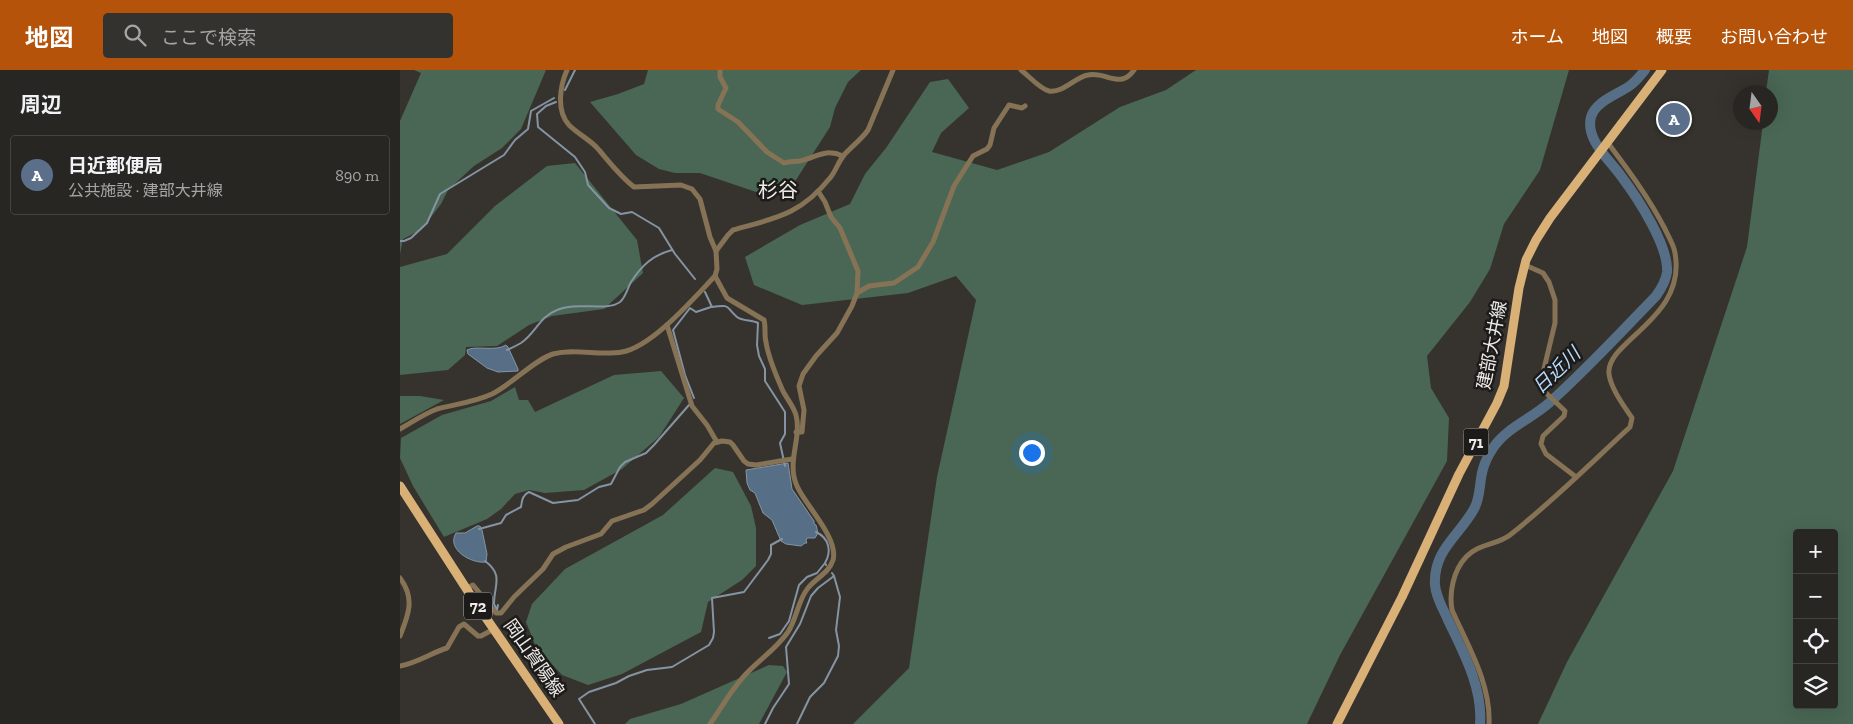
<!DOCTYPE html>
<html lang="ja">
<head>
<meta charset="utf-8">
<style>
  body { margin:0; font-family:"Zilla Slab","Noto Sans JP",serif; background:#34322f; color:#f1f3f6 }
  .controls { position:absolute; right:15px; bottom:15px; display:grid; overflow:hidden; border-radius:5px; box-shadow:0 5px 20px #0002 }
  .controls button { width:45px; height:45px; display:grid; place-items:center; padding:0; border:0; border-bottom:1px solid #444340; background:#282622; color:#f1f3f6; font:25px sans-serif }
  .compass { position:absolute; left:1333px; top:15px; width:45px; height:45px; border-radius:50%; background:#282622; box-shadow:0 5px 20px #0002; rotate:166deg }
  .you { position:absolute; left:631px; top:382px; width:18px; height:18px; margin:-12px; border:4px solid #fff; border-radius:50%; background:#1a73e8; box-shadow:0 0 0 8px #1a73e833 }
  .badge { display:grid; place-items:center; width:32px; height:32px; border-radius:50%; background:#b45309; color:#fff; font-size:16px; font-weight:700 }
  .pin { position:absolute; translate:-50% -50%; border:2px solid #fff; box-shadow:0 1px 5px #0006 }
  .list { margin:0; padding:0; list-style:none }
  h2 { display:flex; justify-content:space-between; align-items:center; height:65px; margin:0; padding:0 20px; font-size:21px }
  h2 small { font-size:16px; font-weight:400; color:#a5a5a5 }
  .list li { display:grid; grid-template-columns:32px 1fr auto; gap:15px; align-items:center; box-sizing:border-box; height:80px; margin:0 10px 10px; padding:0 10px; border:1px solid #444340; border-radius:5px }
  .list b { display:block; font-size:19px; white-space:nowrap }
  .list p { margin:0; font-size:16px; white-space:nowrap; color:#a5a5a5 }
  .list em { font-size:16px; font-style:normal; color:#a5a5a5 }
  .icon { flex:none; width:28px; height:28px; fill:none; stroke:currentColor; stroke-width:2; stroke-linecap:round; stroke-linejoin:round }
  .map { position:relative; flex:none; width:1453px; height:654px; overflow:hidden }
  header { display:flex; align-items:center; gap:30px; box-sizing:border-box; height:70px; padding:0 25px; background:#b45309; color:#fff }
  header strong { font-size:24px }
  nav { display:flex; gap:28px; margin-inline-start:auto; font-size:18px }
  .search { width:350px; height:45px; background:#34322f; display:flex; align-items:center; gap:12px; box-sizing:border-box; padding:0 18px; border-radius:5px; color:#a5a5a5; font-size:19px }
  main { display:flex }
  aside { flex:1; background:#282622 }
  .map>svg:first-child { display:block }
</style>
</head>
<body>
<header>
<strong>地図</strong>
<div class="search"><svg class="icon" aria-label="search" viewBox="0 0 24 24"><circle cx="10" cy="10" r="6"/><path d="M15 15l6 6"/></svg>ここで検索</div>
<nav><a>ホーム</a><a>地図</a><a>概要</a><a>お問い合わせ</a></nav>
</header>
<main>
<aside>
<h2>周辺<small></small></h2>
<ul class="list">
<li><span class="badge" style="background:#5c6f8a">A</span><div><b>日近郵便局</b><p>公共施設 · 建部大井線</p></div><em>890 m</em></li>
</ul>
</aside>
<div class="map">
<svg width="1453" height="654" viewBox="0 0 1453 654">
  <rect width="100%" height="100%" fill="#36332e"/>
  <!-- forest -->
  <g fill="#496754" fill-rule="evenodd">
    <path d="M14 0H146L121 59 102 78 74 96 48 120 41 134 21 160 3 169 0 184V51L21 3Z"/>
    <path d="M248 0H461L448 12 435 38 430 57 394 113 362 124 300 103H275L259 99 236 85 190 32 218 24 244 14Z"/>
    <path d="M796 0H1169L1140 100 1104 154 1090 199 1070 232 1027 286 1031 318 1049 348 1047 391 940 585 907 654H453L509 598 537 407 576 230 556 206 508 223 402 235 354 215 345 187 400 155 450 134 465 104 486 78 530 12 548 9 569 38 541 63 532 82 597 100 649 82 720 37 766 20Z"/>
    <path d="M1369 0H1453V654H1138L1167 592 1273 401 1347 177 1363 53 1370 52V22H1366ZM1397 463H1434V635H1397Z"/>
    <path d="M175 93 237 170 243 203 204 239 152 246 129 255 97 276 66 277 65 285 48 300 0 305V197L47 184 95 136 147 96Z"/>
    <path d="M261 301 284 328 259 367 222 399 184 420 145 423 129 420 115 424 101 439 87 449 44 467 13 416 0 388 1 368 42 345 91 331 115 317 119 330H128L135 342 214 305Z"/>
    <path d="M0 326H20L44 330 0 354Z"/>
    <path d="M315 398 333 402 351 436 356 458V496L342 510 308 532 301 562 222 604 188 615 162 605 136 577 126 552 132 534 165 499 263 445Z"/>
    <path d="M369 595 383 596 387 602 359 654H225L230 649 281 634Z"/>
  </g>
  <!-- water -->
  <g fill="#576f86" stroke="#8494a3">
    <path d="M106 275 108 277 118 299V301L98 302 87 298 68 284 67 280C76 275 95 282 106 275Z"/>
    <path d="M388 393 392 419 414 451V454L416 455 418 463 415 468H407L406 471 407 473H405L401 476 386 474 381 471 372 450 363 443 355 423 350 420 347 413 346 400Z"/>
    <path d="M77 456H80L82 460 87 484 86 492C71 494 46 479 56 463H65Z"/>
  </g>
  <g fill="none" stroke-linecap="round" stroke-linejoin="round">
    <!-- stream -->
    <g stroke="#8494a3" stroke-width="2">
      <path d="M165 20 175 0"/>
      <path d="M156 32 146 36 137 44 138 57 175 87 185 102 188 115 209 138 221 144 232 142 259 158 275 184 295 209"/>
      <path d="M0 171H4L11 168 27 153 40 124 104 85 115 70 128 59 131 41 154 28"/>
      <path d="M305 222 312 237C332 234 325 237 337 247 342 251 352 250 358 253L357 275 359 286 365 299V311L385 342V364L380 373 385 396"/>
      <path d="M107 280C111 278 116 276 121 273 136 263 139 247 157 240 177 231 206 242 220 232 226 227 227 219 231 212 242 195 253 185 272 180"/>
      <path d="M294 328 285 305 273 260 290 238 296 242 311 237"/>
      <path d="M79 459 101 453 106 445 121 437C122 431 122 425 129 422L153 433 178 430 199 417 211 414 220 397 225 392 246 383 254 375 289 335"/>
      <path d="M416 462C429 468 432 481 425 493L426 495"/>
      <path d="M85 491C104 505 94 515 94 534L97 540 98 535"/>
      <path d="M369 568 380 564 389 551 399 515 407 507 417 503 425 493"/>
      <path d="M195 654 179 629 189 622 216 613 229 606 247 600 272 597 309 575 313 568 314 562 312 528 344 522 368 490 371 484V475L382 469"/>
      <path d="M365 654 373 638 389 614 386 577 400 554 411 526 418 518 434 506 432 503"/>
      <path d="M397 654 410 627 424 613 438 586 439 576 436 560 440 527 434 506"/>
    </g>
    <!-- river -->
    <path stroke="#576f86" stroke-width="10" d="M1080 654C1083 618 1063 581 1048 550 1043 538 1036 528 1035 515 1033 480 1059 466 1074 439 1081 427 1079 412 1083 399 1085 392 1089 384 1093 378 1106 358 1131 349 1149 333 1186 300 1221 262 1256 226 1261 219 1266 211 1267 202 1269 176 1237 127 1221 106 1210 90 1185 70 1191 47 1196 30 1220 24 1232 14 1237 10 1241 5 1245 0"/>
    <!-- minor -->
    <g stroke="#867356" stroke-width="5">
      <path d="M320 0V7L326 18 318 35V39L338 52 367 82 384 93C390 91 394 92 400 91 417 87 425 78 443 86"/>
      <path d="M621 0C629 6 640 19 649 21 664 23 675 7 688 5 706 1 720 20 734 0"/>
      <path d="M316 181 328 165 333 160C376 148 400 145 430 108 436 101 438 92 444 85 452 76 461 70 468 60L493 0"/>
      <path d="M1125 195 1143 203 1149 212 1155 230V253L1141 311 1144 321 1165 341 1164 346 1143 366 1141 374 1146 384 1176 407"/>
      <path d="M457 223 469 216 494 213 518 197 533 172 554 116 573 86 587 79 590 75 594 58 609 35 622 38 625 36"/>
      <path d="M267 255 292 336 307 355 317 372"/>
      <path d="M0 359C12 352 24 344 37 339 56 334 75 332 92 324 112 314 134 290 153 284 175 278 199 286 222 282 252 277 294 228 315 206L317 199 316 181 310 167 300 129 292 119 281 115 234 117C220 106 211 94 199 80 191 70 179 65 169 55 156 41 160 16 167 0"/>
      <path d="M396 362H402L404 340 399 316 403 304 416 286 437 263 452 236 457 223 458 201 440 158 431 147 425 132 418 121"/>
      <path d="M0 508C15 528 9 544 0 566"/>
      <path d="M66 519 73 515 96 543H101L114 527 143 499 153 484 166 477 201 464 212 451 244 440 252 434 300 390 314 373 322 371 330 372 333 375 344 391 348 394 356 395 392 389"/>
      <path d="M0 596C17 593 31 583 47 578L59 557 64 554 78 566H81L94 559"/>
      <path d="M310 654C322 637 331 620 345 605 359 590 376 579 388 562 397 548 398 530 408 518 416 508 429 503 433 490 439 468 405 435 397 416 386 392 402 369 396 345 393 335 386 328 382 319 376 305 368 287 366 272 364 265 366 257 364 250L327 228 315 206"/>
      <path d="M1089 654C1091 614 1068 576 1052 540 1049 523 1053 501 1066 487 1078 474 1097 475 1110 465 1152 432 1191 393 1230 357L1232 348C1224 336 1211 319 1209 304 1205 271 1287 249 1275 183 1274 175 1268 166 1265 159 1249 128 1229 101 1208 73"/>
    </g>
    <!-- primary -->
    <g stroke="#d9b075" stroke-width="9">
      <path d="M0 416 73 529 159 654"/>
      <path d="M937 654 1002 527 1059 404 1097 333 1104 316 1119 218 1126 190 1136 170 1150 148 1262 0"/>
    </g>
  </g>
  <g text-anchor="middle" stroke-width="5" stroke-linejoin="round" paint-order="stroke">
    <!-- shield labels -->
    <g fill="#1c1b19" stroke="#aeadaa" stroke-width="1">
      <rect x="1063.5" y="358.5" width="25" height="27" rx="4"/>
      <rect x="64" y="522.5" width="28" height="27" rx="4"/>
    </g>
    <g font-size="16" font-weight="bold" fill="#ecebe8">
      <text x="1076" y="378">71</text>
      <text x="78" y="542">72</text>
    </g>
    <!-- street labels -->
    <g font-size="18" fill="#ecebe8" stroke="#1c1b19">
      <text transform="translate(1092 275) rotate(-79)" y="6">建部大井線</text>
      <text transform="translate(134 588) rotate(55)" y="6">岡山賀陽線</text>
    </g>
    <!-- water labels -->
    <g font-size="19" font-style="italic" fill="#b6dbfd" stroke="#1c1b19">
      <text transform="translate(1156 300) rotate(-44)" y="7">日近川</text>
    </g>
    <!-- quarter labels -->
    <g font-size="20" fill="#ecebe8" stroke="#1c1b19">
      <text x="378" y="127">杉谷</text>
    </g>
  </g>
</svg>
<div class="controls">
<button>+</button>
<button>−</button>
<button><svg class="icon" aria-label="locate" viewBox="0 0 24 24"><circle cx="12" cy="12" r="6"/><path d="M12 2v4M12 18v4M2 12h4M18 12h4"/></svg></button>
<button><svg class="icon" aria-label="layers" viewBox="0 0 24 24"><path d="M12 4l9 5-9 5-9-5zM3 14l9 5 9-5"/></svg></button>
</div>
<svg class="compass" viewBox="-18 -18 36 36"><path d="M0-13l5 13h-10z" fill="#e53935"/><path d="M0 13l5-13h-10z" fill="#a5a5a5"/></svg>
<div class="you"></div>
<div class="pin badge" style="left:1274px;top:49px;background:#5c6f8a">A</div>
</div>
</main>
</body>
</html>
